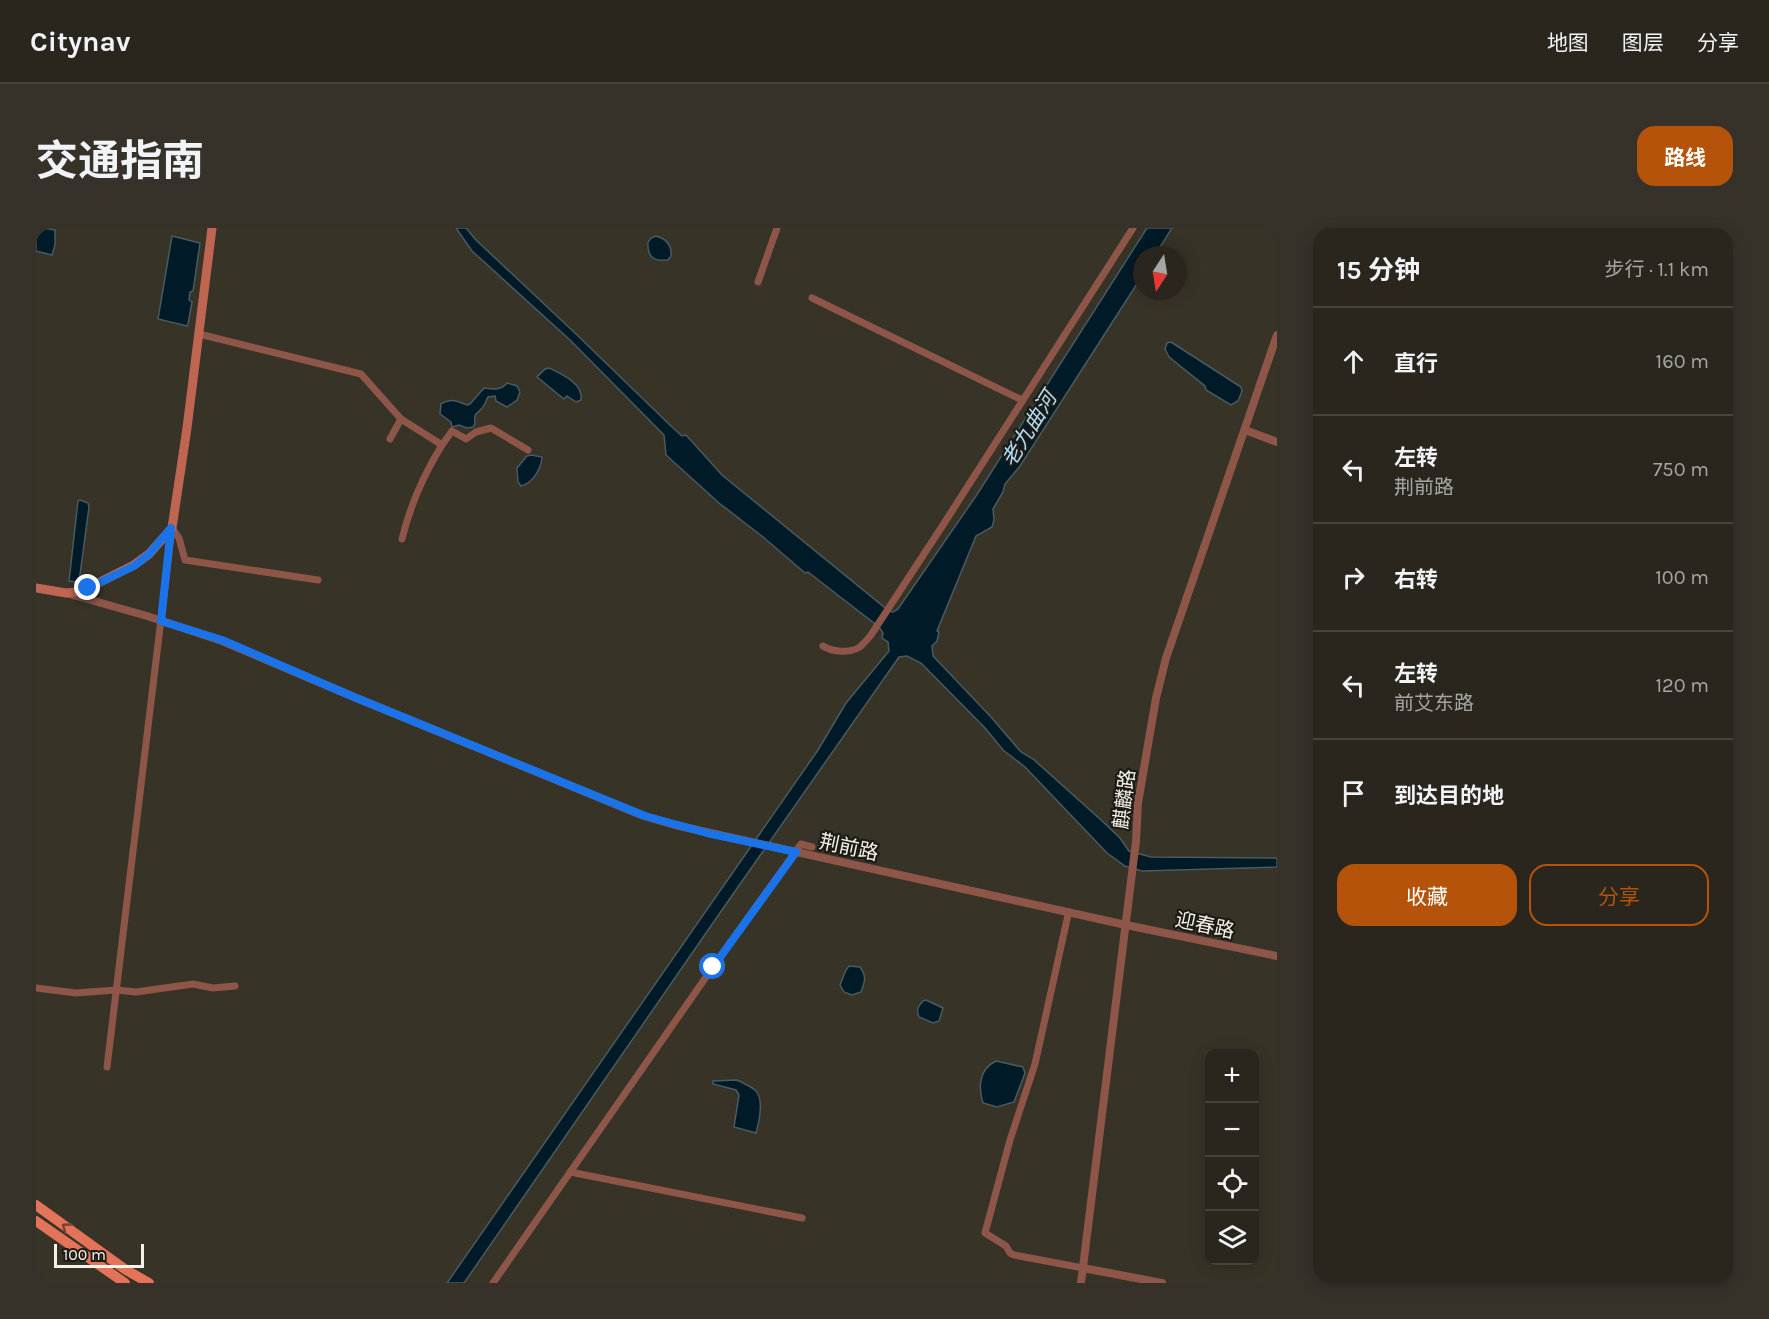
<!DOCTYPE html>
<html lang="zh">
<head>
<meta charset="utf-8">
<style>
  body { margin:0; font-family:Karla,"Noto Sans SC",sans-serif; background:#36322a; color:#f1f3f6 }
  .controls { position:absolute; right:18px; bottom:18px; display:grid; overflow:hidden; border-radius:12px; box-shadow:0 3px 15px #0003 }
  .controls button { width:54px; height:54px; display:grid; place-items:center; padding:0; border:0; border-bottom:2px solid #46433b; background:#2a261d; color:#f1f3f6; font:30px sans-serif }
  .compass { position:absolute; left:1097px; top:18px; width:54px; height:54px; border-radius:50%; background:#2a261d; box-shadow:0 3px 15px #0003; rotate:192deg }
  .scale { position:absolute; left:18px; bottom:15px; width:90px; box-sizing:border-box; padding-left:6px; border:3px solid #f4f1e9; border-top:0; font-size:16px; line-height:21px; white-space:nowrap; color:#f4f1e9; -webkit-text-stroke:4px #1d1b15; paint-order:stroke }
  .stop { position:absolute; width:18px; height:18px; margin:-14px; border:4px solid #1a73e8; border-radius:50%; background:#fff }
  .stop.end { background:#1a73e8; border-color:#fff; box-shadow:0 2px 6px #0008 }
  .list { margin:0; padding:0; list-style:none }
  h2 { display:flex; justify-content:space-between; align-items:center; height:78px; margin:0; padding:0 24px; font-size:26px }
  h2 small { font-size:20px; font-weight:400; color:#a5a5a4 }
  .list li { display:grid; grid-template-columns:39px 1fr auto; gap:18px; align-items:center; box-sizing:border-box; height:108px; padding:0 24px; border-top:2px solid #46433b }
  .list b { display:block; font-size:22px; white-space:nowrap }
  .list p { margin:0; font-size:20px; white-space:nowrap; color:#a5a5a4 }
  .list em { font-size:20px; font-style:normal; color:#a5a5a4 }
  .actions { display:flex; gap:12px; padding:18px 24px }
  .actions a { flex:1; padding:14px 0; border:2px solid #b45309; border-radius:18px; text-align:center; font-size:21px; color:#b45309 }
  .actions .main { background:#b45309; color:#fff }
  .icon { flex:none; width:33px; height:33px; fill:none; stroke:currentColor; stroke-width:2; stroke-linecap:round; stroke-linejoin:round }
  .map { position:relative; flex:none; width:1241px; height:1055px; overflow:hidden; border-radius:18px }
  header { display:flex; align-items:center; gap:36px; box-sizing:border-box; height:84px; padding:0 30px; background:#2a261d; border-bottom:2px solid #46433b }
  header strong { font-size:28px }
  nav { display:flex; gap:33px; margin-inline-start:auto; font-size:21px }
  .intro { display:flex; align-items:center; justify-content:space-between; box-sizing:border-box; height:144px; padding:0 36px }
  h1 { margin:0; font-size:42px }
  .button { padding:15px 27px; border-radius:18px; background:#b45309; color:#fff; font-size:21px; font-weight:700 }
  main { display:flex; gap:36px; padding:0 36px }
  aside { flex:1; background:#2a261d; border-radius:18px; box-shadow:0 3px 15px #0003 }
  .map>svg:first-child { display:block }
</style>
</head>
<body>
<header>
<strong>Citynav</strong>
<nav><a>地图</a><a>图层</a><a>分享</a></nav>
</header>
<div class="intro"><h1>交通指南</h1><a class="button">路线</a></div>
<main>
<div class="map">
<svg width="1241" height="1055" viewBox="0 0 1241 1055">
  <rect width="100%" height="100%" fill="#383327"/>
  <!-- water -->
  <g fill="#001b27" stroke="#495b61" stroke-width="1.5">
    <path d="M6 0 19 2V17L16 27 0 23V4H3Z"/>
    <path d="M420 0H430L440 12 540 106 636 199 646 208 650 207 686 247 853 383 857 384 862 381 940 268 1111 0H1136L1119 27H1106V48L984 238 969 256 967 264 957 281 958 292 956 299 940 308 901 403 903 404 901 413 896 418 897 428 955 489 985 524 997 531 1064 591 1084 610 1093 623 1115 629 1241 630V639L1106 643 1089 638 1071 625 989 539 967 522 949 500 885 435 871 428 863 429 688 679 428 1055H411L782 522 810 475 853 423 852 414 846 410 847 405 843 399 772 344 769 345 727 309 683 275 630 227 628 207 534 112 436 23Z"/>
    <path d="M136 8 164 15 157 63 154 64 153 72 156 74 152 96 151 98 122 91Z"/>
    <path d="M620 8C631 11 636 17 635 28L632 32C617 34 611 28 612 14L615 10Z"/>
    <path d="M1135 114 1205 159 1206 163 1202 173 1195 177 1170 162 1169 158 1133 129 1129 121 1131 115Z"/>
    <path d="M513 140C526 146 548 156 545 172L540 174 531 168 528 171 501 149 509 141Z"/>
    <path d="M471 155 481 158 484 164 481 172 471 179 460 173 459 168 452 169C450 172 450 175 448 177 443 187 437 182 439 196L437 199 431 200 423 197 416 199 415 194 404 186 405 176C416 170 420 173 431 177L434 176 448 160C456 161 465 163 471 155Z"/>
    <path d="M495 227 506 229C505 241 497 255 485 258L482 254 481 240 491 228Z"/>
    <path d="M44 272 52 275 53 279 43 354 33 353 42 273Z"/>
    <path d="M813 738 824 739C831 749 829 753 825 764L816 767 808 764 804 757 810 742Z"/>
    <path d="M890 772 907 780 903 793 897 795 883 789C880 782 882 778 887 773Z"/>
    <path d="M960 833 987 839 989 845 978 874 961 879 947 875C942 859 943 841 960 833Z"/>
    <path d="M701 852C707 855 714 858 719 862 729 871 723 894 720 905L698 899 703 867 700 862 677 856V853Z"/>
  </g>
  <g fill="none" stroke-linecap="round" stroke-linejoin="round">
    <!-- minor -->
    <g stroke="#8d5649" stroke-width="7">
      <path d="M722 54 741 0"/>
      <path d="M776 70 986 172"/>
      <path d="M163 106 325 146 365 191 406 217 416 203 430 211 440 204 455 200 492 222"/>
      <path d="M354 211 365 191"/>
      <path d="M136 300 143 310 149 332 282 352"/>
      <path d="M366 311C374 278 388 246 406 217"/>
      <path d="M787 418C796 424 816 426 825 418 828 415 832 411 835 407L907 297 1097 0"/>
      <path d="M1032 687 999 836 974 912 949 1005 970 1018 974 1025 978 1027 1047 1040"/>
      <path d="M0 760 40 765 80 762 100 764 157 756 177 760 199 758"/>
      <path d="M71 839 136 300"/>
      <path d="M534 944 766 990"/>
      <path d="M457 1055 677 739 765 616 776 619"/>
    </g>
    <!-- tertiary -->
    <g stroke="#8d5649" stroke-width="8">
      <path d="M1209 202 1241 214"/>
      <path d="M30 365 111 388 186 413 318 469 608 588 639 597 1090 697 1241 728"/>
      <path d="M1047 1040 1126 1055"/>
      <path d="M1045 1055 1100 613 1102 575 1120 470 1130 430 1241 107"/>
    </g>
    <!-- secondary -->
    <path stroke="#be6652" stroke-width="9" d="M0 360 30 365 39 364 52 360 98 337 113 326 136 300 151 200 176 0"/>
    <!-- primary -->
    <g stroke="#e37359" stroke-width="10">
      <path d="M0 977 90 1042 113 1055"/>
      <path d="M0 993 89 1055"/>
    </g>
  </g>
  <!-- one-way arrows -->
  <defs><path id="oneway-chevron" d="M-2-3.5L2.5 0L-2 3.5" fill="none" stroke-width="1.6" stroke-linecap="round" stroke-linejoin="round" transform="scale(1.5)"/></defs>
  <use stroke="#764334" href="#oneway-chevron" transform="translate(30 999) rotate(-144)"/>
  <g fill="none" stroke-linecap="round" stroke-linejoin="round">
    <!-- route -->
    <path stroke="#1a73e8" stroke-width="8" d="M52 360 98 338 113 326 135 300 125 393 186 412 318 469 609 588 671 605 760 624 677 739"/>
  </g>
  <g text-anchor="middle" stroke-width="4.5" stroke-linejoin="round" paint-order="stroke">
    <!-- street labels -->
    <g font-size="20" fill="#f4f1e9" stroke="#1d1b15">
      <text transform="translate(1088 571) rotate(-83)" y="7">麒麟路</text>
      <text transform="translate(813 619) rotate(12)" y="7">荆前路</text>
      <text transform="translate(1169 697) rotate(12)" y="7">迎春路</text>
    </g>
    <!-- water labels -->
    <g font-size="21" font-style="italic" fill="#b1dff5" stroke="#1d1b15">
      <text transform="translate(993 201) rotate(-58)" y="7">老九曲河</text>
    </g>
  </g>
</svg>
<div class="controls">
<button>+</button>
<button>−</button>
<button><svg class="icon" aria-label="locate" viewBox="0 0 24 24"><circle cx="12" cy="12" r="6"/><path d="M12 2v4M12 18v4M2 12h4M18 12h4"/></svg></button>
<button><svg class="icon" aria-label="layers" viewBox="0 0 24 24"><path d="M12 4l9 5-9 5-9-5zM3 14l9 5 9-5"/></svg></button>
</div>
<svg class="compass" viewBox="-18 -18 36 36"><path d="M0-13l5 13h-10z" fill="#e53935"/><path d="M0 13l5-13h-10z" fill="#a5a5a4"/></svg>
<div class="scale">100 m</div>
<div class="stop" style="left:677px;top:739px"></div>
<div class="stop end" style="left:52px;top:360px"></div>
</div>
<aside>
<h2>15 分钟<small>步行 · 1.1 km</small></h2>
<ul class="list">
<li><svg class="icon" aria-label="ahead" viewBox="0 0 24 24"><path d="M12 20V5M6 11l6-6 6 6"/></svg><div><b>直行</b></div><em>160 m</em></li>
<li><svg class="icon" aria-label="left" viewBox="0 0 24 24"><path d="M17 20v-9H6M10 6l-5 5 5 5"/></svg><div><b>左转</b><p>荆前路</p></div><em>750 m</em></li>
<li><svg class="icon" aria-label="right" viewBox="0 0 24 24"><path d="M7 20v-9h11M14 6l5 5-5 5"/></svg><div><b>右转</b></div><em>100 m</em></li>
<li><svg class="icon" aria-label="left" viewBox="0 0 24 24"><path d="M17 20v-9H6M10 6l-5 5 5 5"/></svg><div><b>左转</b><p>前艾东路</p></div><em>120 m</em></li>
<li><svg class="icon" aria-label="arrive" viewBox="0 0 24 24"><path d="M6 21V4h12l-3 4 3 4H6"/></svg><div><b>到达目的地</b></div></li>
</ul>
<div class="actions"><a class="main">收藏</a><a>分享</a></div>
</aside>
</main>
</body>
</html>
